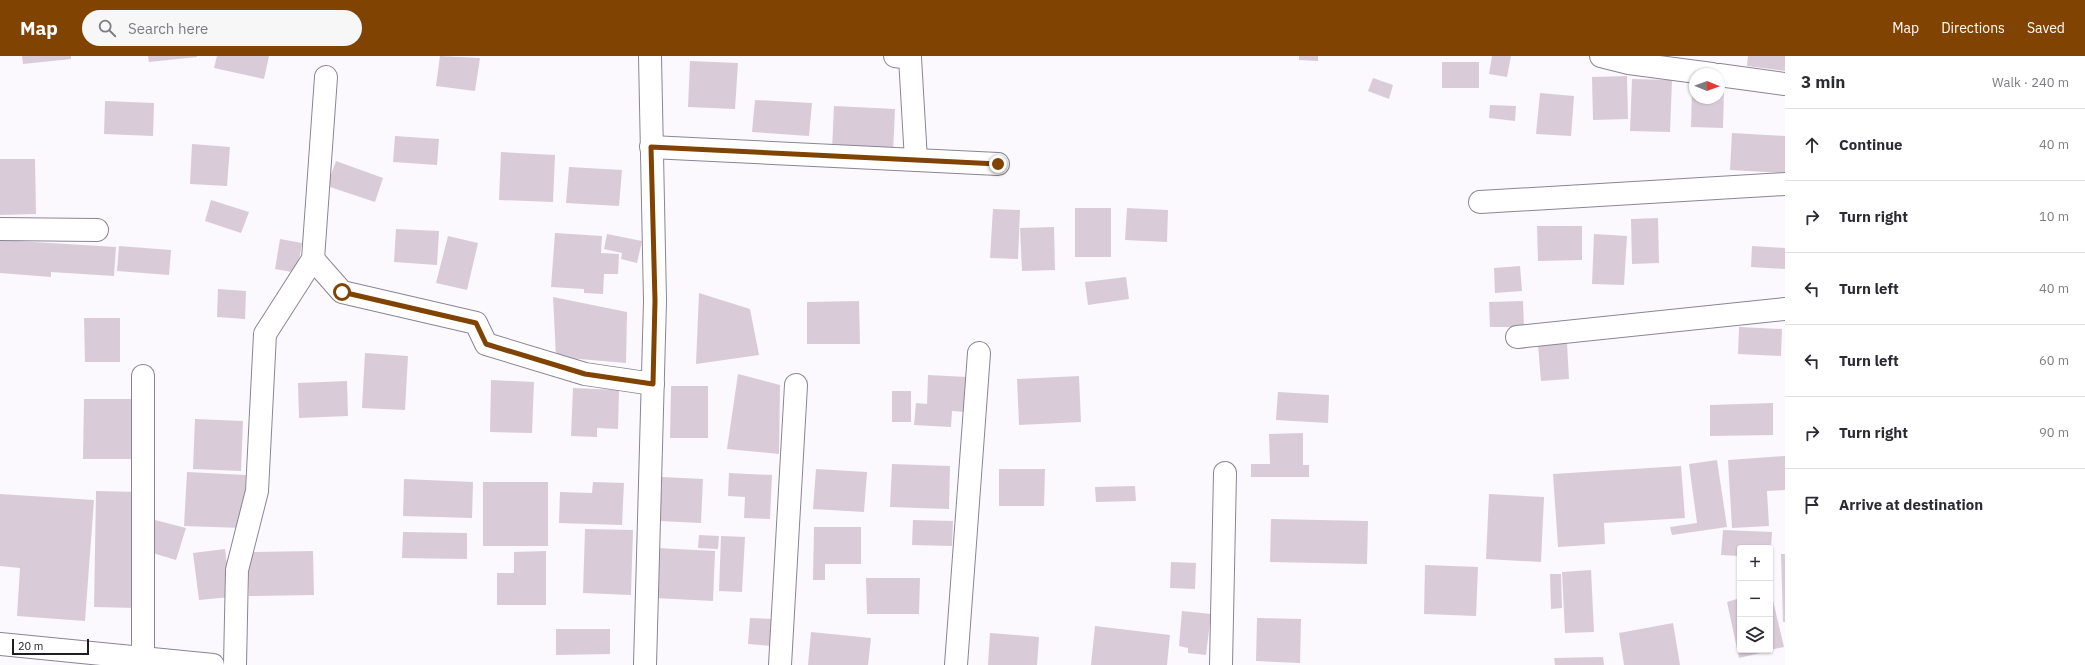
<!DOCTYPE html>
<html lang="en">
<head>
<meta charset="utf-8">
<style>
  body { margin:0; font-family:"IBM Plex Sans",sans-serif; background:#f7f7f7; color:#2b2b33 }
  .controls { position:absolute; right:12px; bottom:12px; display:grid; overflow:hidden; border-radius:4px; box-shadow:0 1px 3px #0004 }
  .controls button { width:36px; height:36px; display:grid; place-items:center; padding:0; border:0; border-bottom:1px solid #e1e1e2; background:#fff; color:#2b2b33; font:20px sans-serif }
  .compass { position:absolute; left:1689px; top:12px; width:36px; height:36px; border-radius:50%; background:#fff; box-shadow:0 1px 3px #0004; rotate:91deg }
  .scale { position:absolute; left:12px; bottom:10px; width:77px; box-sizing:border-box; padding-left:4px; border:2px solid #1f1c22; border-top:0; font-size:11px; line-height:14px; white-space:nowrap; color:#1f1c22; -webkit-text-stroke:3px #fff; paint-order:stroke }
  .stop { position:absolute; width:12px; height:12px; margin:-9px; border:3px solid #814301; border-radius:50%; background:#fff }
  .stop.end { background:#814301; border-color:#fff; box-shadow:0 1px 4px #0008 }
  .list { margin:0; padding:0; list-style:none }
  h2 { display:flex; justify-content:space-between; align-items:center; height:52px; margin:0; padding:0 16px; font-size:17px }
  h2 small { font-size:13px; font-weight:400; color:#7c7c81 }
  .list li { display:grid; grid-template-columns:26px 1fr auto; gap:12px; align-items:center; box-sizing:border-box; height:72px; padding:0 16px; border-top:1px solid #e1e1e2 }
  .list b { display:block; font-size:15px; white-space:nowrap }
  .list em { font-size:13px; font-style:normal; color:#7c7c81 }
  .icon { flex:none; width:22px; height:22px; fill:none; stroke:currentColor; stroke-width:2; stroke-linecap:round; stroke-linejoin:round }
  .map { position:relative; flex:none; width:1785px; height:609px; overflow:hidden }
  header { display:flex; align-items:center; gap:24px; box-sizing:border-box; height:56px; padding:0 20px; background:#814301; color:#fff }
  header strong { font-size:19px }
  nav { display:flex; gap:22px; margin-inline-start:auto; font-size:14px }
  .search { width:280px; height:36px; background:#f7f7f7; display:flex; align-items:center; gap:10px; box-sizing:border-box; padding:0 14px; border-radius:22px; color:#7c7c81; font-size:15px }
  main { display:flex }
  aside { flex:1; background:#fff }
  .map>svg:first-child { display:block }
</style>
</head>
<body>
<header>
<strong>Map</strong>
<div class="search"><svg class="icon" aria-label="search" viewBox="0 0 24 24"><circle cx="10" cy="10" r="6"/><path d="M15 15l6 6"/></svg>Search here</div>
<nav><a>Map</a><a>Directions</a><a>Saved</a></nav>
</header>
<main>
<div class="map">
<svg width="1785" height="609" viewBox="0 0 1785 609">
  <rect width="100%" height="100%" fill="#fbf9fd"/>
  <!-- building -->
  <g fill="#dacbd9">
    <path d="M22 0H71V3L23 8Z"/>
    <path d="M148 0H197V1L149 6Z"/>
    <path d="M217 0H269L264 23 214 12Z"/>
    <path d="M440 0 480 2 475 35 436 30Z"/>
    <path d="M1299 0H1318V5L1299 4Z"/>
    <path d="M1492 0H1511L1507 21 1489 18Z"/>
    <path d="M1748 0H1785V15L1747 10Z"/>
    <path d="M690 5 738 7 735 53 688 51Z"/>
    <rect x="1442" y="6" width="37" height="26"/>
    <path d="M1627 20 1628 63 1593 64 1592 21Z"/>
    <path d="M1373 22 1393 29 1389 43 1368 35Z"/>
    <path d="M1632 23 1672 24 1670 76 1630 75Z"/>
    <path d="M1692 34H1695V42H1719V35H1724L1723 72 1691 71Z"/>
    <path d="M1540 37 1574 40 1571 80 1536 78Z"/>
    <path d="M755 44 812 47 809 80 752 76Z"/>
    <path d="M105 45 154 47 153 80 104 78Z"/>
    <path d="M1490 49 1516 50 1515 65 1489 62Z"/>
    <path d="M834 50 895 53 893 97 832 94Z"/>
    <path d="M1732 77 1785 80V117L1730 114Z"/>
    <path d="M395 80 439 83 437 109 393 106Z"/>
    <path d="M192 88 230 91 227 130 190 128Z"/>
    <path d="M501 96 555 99 553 146 499 144Z"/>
    <path d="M0 103H35L36 158 0 159Z"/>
    <path d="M336 105 383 122 375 146 327 130Z"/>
    <path d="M569 111 622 114 619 150 566 147Z"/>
    <path d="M211 144 249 156 241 177 205 165Z"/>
    <rect x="1075" y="152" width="36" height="49"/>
    <path d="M1127 152 1168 154 1167 186 1125 184Z"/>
    <path d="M993 153 1020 154 1018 203 990 202Z"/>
    <path d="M1658 162 1659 207 1632 208 1631 163Z"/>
    <path d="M1537 170H1582V204L1538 205Z"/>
    <path d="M1054 171 1055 214 1022 215 1020 172Z"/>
    <path d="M396 173 439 175 437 209 394 206Z"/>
    <path d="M555 177 602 180 601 197 619 198 618 218H604L603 238 584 237V233L551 231Z"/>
    <path d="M607 178 642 185 637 207 621 203 622 197 604 193Z"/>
    <path d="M1594 178 1627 180 1624 229 1592 228Z"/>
    <path d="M448 180 478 187 467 234 436 227Z"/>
    <path d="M280 183 302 187 297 217 275 213Z"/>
    <path d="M0 184 116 191 114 220 51 216V221L0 217Z"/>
    <path d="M119 190 171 194 169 219 117 215Z"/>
    <path d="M1752 190 1785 192V213L1751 211Z"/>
    <path d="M1520 210 1522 235 1495 237 1494 212Z"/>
    <path d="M1126 221 1129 243 1088 249 1085 226Z"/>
    <path d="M218 233 246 235 245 263 217 261Z"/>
    <path d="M699 237 750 253 759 299 696 308Z"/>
    <path d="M553 241 627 256 626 307 556 301Z"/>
    <path d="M859 245 860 288H807V246Z"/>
    <path d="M1523 245 1524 271H1490L1489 246Z"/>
    <path d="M84 262H120V306H85Z"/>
    <path d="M1739 271 1782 273 1781 300 1738 298Z"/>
    <path d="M1567 287 1569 323 1541 325 1538 289Z"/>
    <path d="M365 297 408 300 405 354 362 352Z"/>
    <path d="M738 318 780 329 779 398 727 393Z"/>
    <path d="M928 319 967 321 965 356 952 355 951 371 914 369 916 347 927 348Z"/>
    <path d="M1079 320 1081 366 1019 369 1017 323Z"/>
    <path d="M491 324 534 326 532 377 490 376Z"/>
    <path d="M347 325 348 360 299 362 298 327Z"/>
    <path d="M671 330H708V382H670Z"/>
    <path d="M573 332 619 334 618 373 597 372V381L571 380Z"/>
    <rect x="892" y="335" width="19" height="31"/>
    <path d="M1278 336 1329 339 1328 367 1276 364Z"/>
    <path d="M84 343H136L135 403H83Z"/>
    <path d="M1773 347V379L1710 380V349Z"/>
    <path d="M195 363 243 365 241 415 193 413Z"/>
    <path d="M1303 377V409H1309V421H1251V408H1270L1269 378Z"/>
    <path d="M1785 400V434L1767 435 1769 470 1732 472 1728 404Z"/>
    <path d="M1717 404 1727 471 1672 479 1670 471 1697 467 1689 408Z"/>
    <path d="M892 408 950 410 949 453 890 451Z"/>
    <path d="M1681 410 1685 462 1604 467 1605 488 1558 491 1553 418Z"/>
    <path d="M816 413 867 416 864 456 813 453Z"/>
    <path d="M999 413H1045L1044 450H999Z"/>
    <path d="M187 416 246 419 243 472 184 470Z"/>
    <path d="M729 417 772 419 770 463 744 462 745 441 728 440Z"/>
    <path d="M662 421 703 423 701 467 660 465Z"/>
    <path d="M404 423 473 426 472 462 403 460Z"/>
    <rect x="483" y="426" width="65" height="64"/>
    <path d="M593 426 624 427 622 469 559 467 560 436 592 437Z"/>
    <path d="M1135 430 1136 445 1096 446 1095 431Z"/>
    <path d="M96 435 139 436 137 552 94 551Z"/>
    <path d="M0 438 94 444 85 565 17 560 20 512 0 510Z"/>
    <path d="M1489 438 1544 441 1541 506 1486 503Z"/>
    <path d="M1271 463 1368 465 1367 508 1270 506Z"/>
    <path d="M155 464 186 472 176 504 146 495Z"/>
    <path d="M913 464 953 465 952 490 912 489Z"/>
    <path d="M814 471H861V508H825V524H813Z"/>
    <path d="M585 473 633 474 631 539 583 537Z"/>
    <path d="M1723 474 1772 476 1771 492H1740V500L1721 499Z"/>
    <path d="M403 476 467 477V503L402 502Z"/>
    <path d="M699 479 719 480 718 493 698 492Z"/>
    <path d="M721 480 745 481 742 536 719 535Z"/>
    <path d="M657 492 715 495 713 545 655 542Z"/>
    <path d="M225 493 231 541 199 544 193 497Z"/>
    <path d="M313 495 314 539 249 540 248 496Z"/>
    <path d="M546 495V549H497V517H514V496Z"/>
    <path d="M1781 498H1785V566H1783Z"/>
    <path d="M1171 506 1196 507 1195 533 1170 532Z"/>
    <path d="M1425 509 1478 511 1476 560 1424 558Z"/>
    <path d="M1591 514 1594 576 1565 577 1562 516Z"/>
    <path d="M1550 518H1561L1562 552 1551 553Z"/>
    <path d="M866 522H920L919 558H867Z"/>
    <path d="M1770 532 1784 591 1770 594Z"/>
    <path d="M1740 542V594L1769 595 1739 602 1727 546Z"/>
    <path d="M1182 555 1211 558 1206 599 1188 597V592L1179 590Z"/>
    <path d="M750 562 774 563 772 590 748 588Z"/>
    <path d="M1257 562 1301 563 1300 607 1256 605Z"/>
    <path d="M1673 567 1680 609H1624L1619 577Z"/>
    <path d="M1095 570 1170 579 1167 609H1091Z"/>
    <path d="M556 573H610V598L556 599Z"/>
    <path d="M811 576 871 582 868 609H808Z"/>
    <path d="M990 577 1039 581 1037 609H988Z"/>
    <path d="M1603 601 1604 609H1555L1554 602Z"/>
  </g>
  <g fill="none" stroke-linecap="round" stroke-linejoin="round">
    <defs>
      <g id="minor">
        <path d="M895 0 910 2 916 104"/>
        <path d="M1601 0 1629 7 1712 18"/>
        <path d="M1719 19 1785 28"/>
        <path d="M651 91 998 108"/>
        <path d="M1480 146 1785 128"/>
        <path d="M0 173 97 174"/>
        <path d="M313 203 342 236 476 267 486 288 585 318 653 328"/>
        <path d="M1517 281 1785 253"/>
        <path d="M143 320V602"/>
        <path d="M235 609 237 514 257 435 265 278 313 203 326 21"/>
        <path d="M645 609 655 245 650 0"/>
        <path d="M780 609 796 329"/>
        <path d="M956 609 979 297"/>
        <path d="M1221 609 1225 417"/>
      </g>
      <path id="major" d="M0 588 213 609"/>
    </defs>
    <!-- minor casing -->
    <use href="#minor" stroke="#8b8494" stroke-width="24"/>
    <!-- major casing -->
    <use href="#major" stroke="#8b8494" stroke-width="24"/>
    <!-- minor -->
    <use href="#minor" stroke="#fff" stroke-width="22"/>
    <!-- major -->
    <use href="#major" stroke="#fff" stroke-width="22"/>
  </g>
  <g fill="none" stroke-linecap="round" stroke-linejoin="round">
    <!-- route -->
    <path stroke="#814301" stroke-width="5" d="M342 236 476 267 486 288 585 318 653 328 655 245 651 91 998 108"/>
  </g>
</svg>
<div class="controls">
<button>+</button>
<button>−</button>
<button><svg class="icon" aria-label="layers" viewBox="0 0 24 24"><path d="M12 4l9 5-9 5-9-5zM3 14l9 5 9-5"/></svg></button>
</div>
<svg class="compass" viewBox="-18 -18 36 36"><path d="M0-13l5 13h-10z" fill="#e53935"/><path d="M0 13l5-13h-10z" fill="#7c7c81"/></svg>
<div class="scale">20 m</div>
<div class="stop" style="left:342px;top:236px"></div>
<div class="stop end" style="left:998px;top:108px"></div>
</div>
<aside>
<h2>3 min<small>Walk · 240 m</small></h2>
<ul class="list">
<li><svg class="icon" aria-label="ahead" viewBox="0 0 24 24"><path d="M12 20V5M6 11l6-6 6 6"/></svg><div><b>Continue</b></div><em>40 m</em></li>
<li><svg class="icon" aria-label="right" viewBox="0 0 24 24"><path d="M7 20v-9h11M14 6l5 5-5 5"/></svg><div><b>Turn right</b></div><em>10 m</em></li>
<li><svg class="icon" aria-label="left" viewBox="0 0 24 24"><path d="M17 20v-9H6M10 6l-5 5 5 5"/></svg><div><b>Turn left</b></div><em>40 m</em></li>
<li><svg class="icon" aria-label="left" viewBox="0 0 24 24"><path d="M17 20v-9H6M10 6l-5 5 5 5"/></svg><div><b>Turn left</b></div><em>60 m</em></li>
<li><svg class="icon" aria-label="right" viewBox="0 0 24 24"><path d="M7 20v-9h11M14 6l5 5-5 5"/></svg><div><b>Turn right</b></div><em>90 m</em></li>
<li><svg class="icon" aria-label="arrive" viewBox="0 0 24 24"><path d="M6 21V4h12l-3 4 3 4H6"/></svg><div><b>Arrive at destination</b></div></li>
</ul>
</aside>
</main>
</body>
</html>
